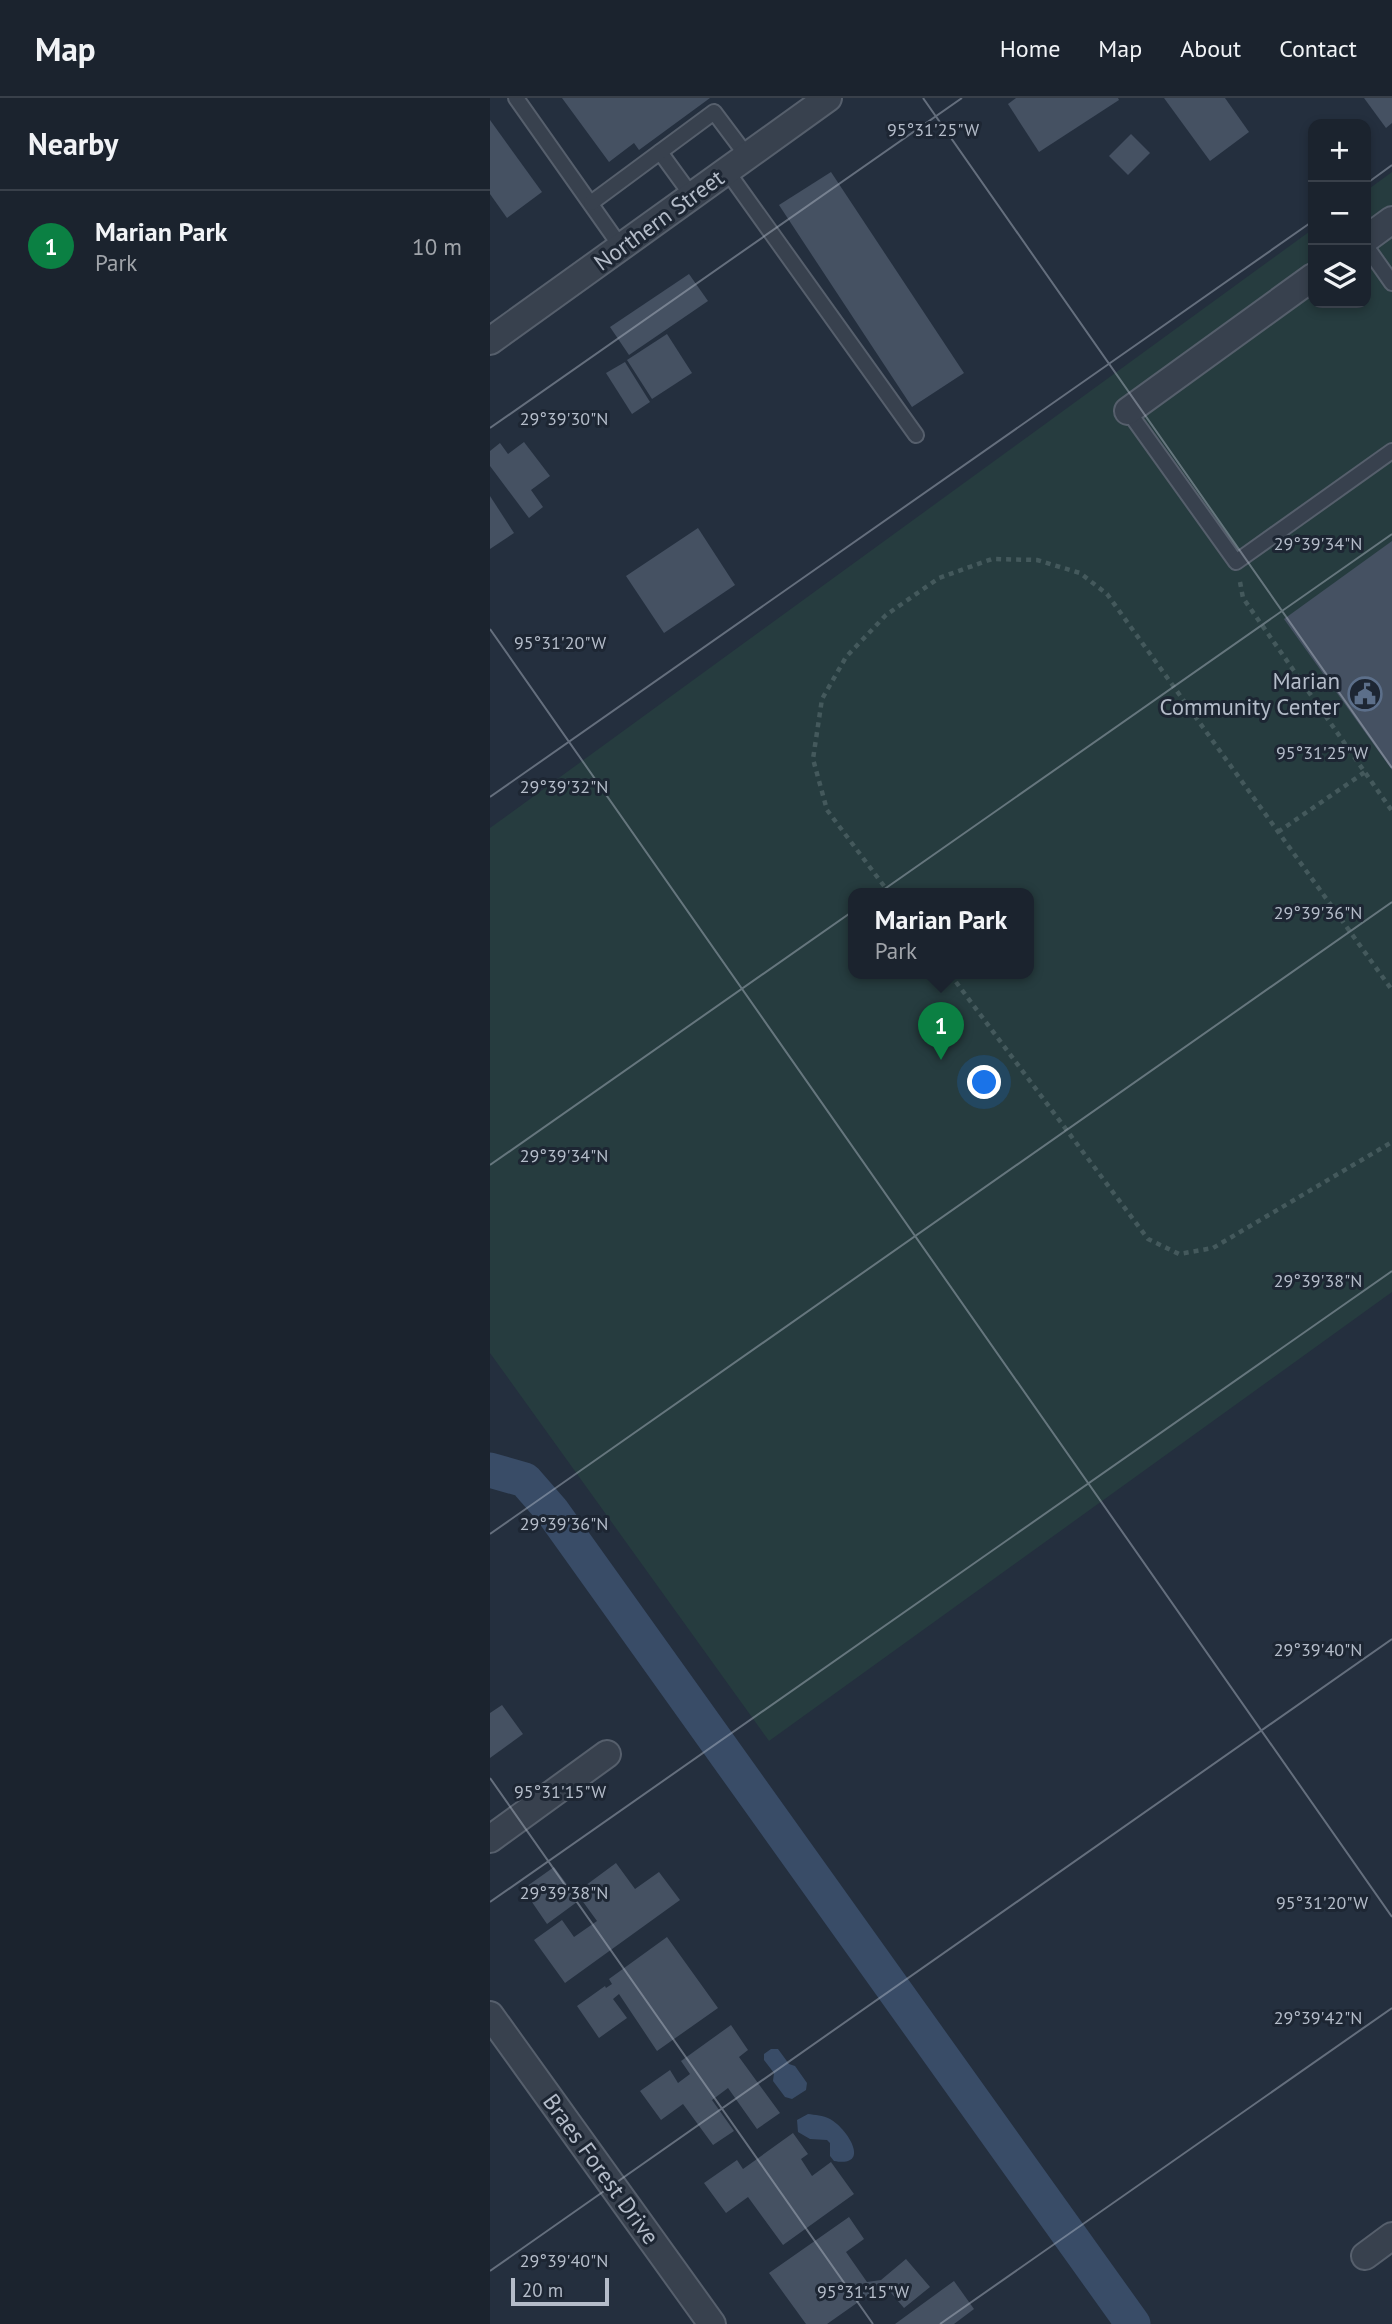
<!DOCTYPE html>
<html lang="en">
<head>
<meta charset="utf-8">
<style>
  body { margin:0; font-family:"PT Sans",sans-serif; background:#242b36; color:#f1f3f6 }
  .controls { position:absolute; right:21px; top:21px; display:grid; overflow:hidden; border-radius:14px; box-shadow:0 4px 10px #0003 }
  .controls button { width:63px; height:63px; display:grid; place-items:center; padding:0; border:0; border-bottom:2px solid #39404a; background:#1b232e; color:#f1f3f6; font:35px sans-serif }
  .scale { position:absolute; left:21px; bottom:18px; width:98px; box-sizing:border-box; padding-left:7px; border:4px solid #b4bcc9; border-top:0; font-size:19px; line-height:24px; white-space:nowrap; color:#b4bcc9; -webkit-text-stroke:5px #1d2633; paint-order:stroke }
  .you { position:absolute; left:495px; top:985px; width:24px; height:24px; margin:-18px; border:5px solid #fff; border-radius:50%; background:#1a73e8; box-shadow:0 0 0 10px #1a73e833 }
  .badge { display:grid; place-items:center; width:46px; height:46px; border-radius:50%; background:#0b8043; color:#fff; font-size:23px; font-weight:700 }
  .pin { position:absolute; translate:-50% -58px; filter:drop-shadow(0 2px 4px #0008) }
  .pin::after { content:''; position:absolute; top:37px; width:24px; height:21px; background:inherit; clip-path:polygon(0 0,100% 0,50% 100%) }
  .popup { position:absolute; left:358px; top:790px; width:186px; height:91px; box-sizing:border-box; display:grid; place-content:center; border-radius:14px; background:#1b232e; filter:drop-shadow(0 2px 5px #0005); font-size:23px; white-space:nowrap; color:#a0a4aa }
  .popup b { font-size:26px; color:#f1f3f6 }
  .popup::after { content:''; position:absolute; left:50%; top:100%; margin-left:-14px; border:14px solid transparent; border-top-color:#1b232e }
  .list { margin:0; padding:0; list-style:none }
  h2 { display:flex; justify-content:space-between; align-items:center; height:91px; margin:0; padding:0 28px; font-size:30px }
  h2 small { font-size:23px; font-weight:400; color:#a0a4aa }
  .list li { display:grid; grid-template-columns:46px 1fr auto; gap:21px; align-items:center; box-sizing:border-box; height:112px; padding:0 28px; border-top:2px solid #39404a }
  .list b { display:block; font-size:26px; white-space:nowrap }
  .list p { margin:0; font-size:23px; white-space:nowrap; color:#a0a4aa }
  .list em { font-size:23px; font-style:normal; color:#a0a4aa }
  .icon { flex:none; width:38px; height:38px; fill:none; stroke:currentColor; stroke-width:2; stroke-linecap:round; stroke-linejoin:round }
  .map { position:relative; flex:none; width:902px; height:2226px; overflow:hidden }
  header { display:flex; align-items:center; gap:42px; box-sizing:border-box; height:98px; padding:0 35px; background:#1b232e; border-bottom:2px solid #39404a }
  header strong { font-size:33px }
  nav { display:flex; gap:38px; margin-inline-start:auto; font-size:24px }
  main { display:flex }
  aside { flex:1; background:#1b232e }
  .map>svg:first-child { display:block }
</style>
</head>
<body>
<header>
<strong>Map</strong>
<nav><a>Home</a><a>Map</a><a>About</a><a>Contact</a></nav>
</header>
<main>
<aside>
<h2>Nearby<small></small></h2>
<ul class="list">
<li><span class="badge">1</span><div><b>Marian Park</b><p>Park</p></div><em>10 m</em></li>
</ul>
</aside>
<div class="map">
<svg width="902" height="2226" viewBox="0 0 902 2226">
  <rect width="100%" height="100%" fill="#242f3e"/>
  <!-- green -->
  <path fill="#263c3f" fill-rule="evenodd" d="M902 74V1194L279 1643 0 1255V730L823 131V205H876V93ZM364 796H538V876H364Z"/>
  <!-- water -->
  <g fill="#394c67">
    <path d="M281 1951H288L299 1966 305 1968 317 1985 316 1992 302 2001 295 1999 283 1983 284 1975 274 1962V1956Z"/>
    <path d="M318 2016C325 2017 333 2017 340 2021 358 2031 382 2070 344 2063L340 2058V2045L337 2042 320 2041 308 2034 307 2022Z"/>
  </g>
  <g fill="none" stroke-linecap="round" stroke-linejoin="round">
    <!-- canal -->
    <path stroke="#394c67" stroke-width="35" d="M0 1372 35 1382 62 1413 643 2226"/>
  </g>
  <!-- building -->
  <g fill="#455162">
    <path d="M72 0H220L149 52 144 45 119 64Z"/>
    <path d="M526 0H628L629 2 549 54 518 6Z"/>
    <path d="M674 0H735L759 34 720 63Z"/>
    <path d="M874 0H902V25L896 30Z"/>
    <path d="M0 22 52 94 17 120 0 96Z"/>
    <path d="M641 36 660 55 638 77 619 58Z"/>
    <path d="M341 74 474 275 422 309 289 107Z"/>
    <path d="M199 176 218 203 139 257 120 229Z"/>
    <path d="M177 236 202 275 162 301 137 262Z"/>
    <path d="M135 264 160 304 142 316 116 275Z"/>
    <path d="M34 344 60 378 41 392 53 409 39 420 0 368V353L10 345 18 356Z"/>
    <path d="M0 398 24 435 0 451Z"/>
    <path d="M208 430 245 487 174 535 136 478Z"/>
    <path d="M902 443V672L794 521Z"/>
    <path d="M12 1607 33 1636 0 1660V1615Z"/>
    <path d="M126 1765 145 1791 169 1774 190 1802 75 1885 44 1842 72 1822 84 1839 107 1823 91 1801 57 1826 33 1791 64 1769 84 1796Z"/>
    <path d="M177 1839 228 1910 167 1953 129 1896 123 1901 137 1920 109 1940 87 1908 115 1888 116 1890 122 1886 119 1881Z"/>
    <path d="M241 1927 258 1952 249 1959 290 2015 267 2031 238 1990 222 2002 244 2033 223 2047 193 2006 171 2022 150 1993 180 1972 188 1985 200 1976 191 1963Z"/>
    <path d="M303 2035 318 2056 311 2061 322 2078 341 2064 364 2096 293 2147 258 2099 236 2115 214 2085 247 2062 253 2071Z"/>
    <path d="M359 2119 374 2141 356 2154 377 2184 391 2182 416 2161 440 2189 414 2210 396 2189 384 2193 337 2226H316L279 2175Z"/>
    <path d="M464 2183 484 2211 464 2226H405Z"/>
  </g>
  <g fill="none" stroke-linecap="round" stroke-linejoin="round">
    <defs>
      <g id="lane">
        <path d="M26 0 131 149"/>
        <path d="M170 54 202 98"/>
        <path d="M237 73 426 337"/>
        <path d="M101 105 224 14 257 58"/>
        <path d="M876 148 902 185"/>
        <path d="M638 313 746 464 902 353"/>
      </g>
      <g id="street">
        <path d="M876 141 902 122"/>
        <path d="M0 243 338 0"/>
        <path d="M638 313 823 179"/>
        <path d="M0 1741 117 1656"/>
        <path d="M0 1917 222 2226"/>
        <path d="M875 2158 902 2138"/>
      </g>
    </defs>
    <!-- lane casing -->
    <use href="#lane" stroke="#565f6c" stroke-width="18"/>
    <!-- street casing -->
    <use href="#street" stroke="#565f6c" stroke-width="30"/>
    <!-- path -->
    <g stroke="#44595c" stroke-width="4.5" stroke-dasharray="5 5" stroke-linecap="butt">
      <path d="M750 484 753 500 902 713"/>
      <path d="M788 734 875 674"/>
      <path d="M400 796 337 712 323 661 332 601 356 559 396 517 449 480 502 461 547 462 590 475 617 496 902 892"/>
      <path d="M460 876 658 1141 689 1156 723 1150 902 1044"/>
    </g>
    <!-- lane -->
    <use href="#lane" stroke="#38414e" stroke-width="14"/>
    <!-- street -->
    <use href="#street" stroke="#38414e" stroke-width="26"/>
  </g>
  <!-- ticks -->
  <path fill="none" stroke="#b4bcc9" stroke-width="2" stroke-opacity="0.45" d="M433 0 902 670M876 86 902 67M0 330 472 0M0 531 902 1819M0 699 823 123M0 1067 902 436M0 1436 902 804M0 1680 383 2226M0 1804 902 1173M0 2173 902 1541M450 2226 902 1910"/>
  <!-- icons -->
  <defs>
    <symbol id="civic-ring" viewBox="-11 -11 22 22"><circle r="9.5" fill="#1d2633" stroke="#5c6f8a" stroke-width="1.5"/><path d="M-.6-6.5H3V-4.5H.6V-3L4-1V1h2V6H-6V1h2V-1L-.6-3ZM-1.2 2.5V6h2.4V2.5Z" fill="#5c6f8a"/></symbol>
  </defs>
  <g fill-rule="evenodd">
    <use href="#civic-ring" x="856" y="577" width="38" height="38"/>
  </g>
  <g text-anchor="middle" stroke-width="6" stroke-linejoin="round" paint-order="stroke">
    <!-- street labels -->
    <g font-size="23" fill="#b4bcc9" stroke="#1d2633">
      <text transform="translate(169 122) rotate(-36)" y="8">Northern Street</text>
      <text transform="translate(111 2071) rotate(54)" y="8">Braes Forest Drive</text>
    </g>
    <!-- poi labels -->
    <g font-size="23" fill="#b4bcc9" stroke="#1d2633" text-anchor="end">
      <text x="850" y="591">Marian<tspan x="850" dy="26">Community Center</tspan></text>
    </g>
  </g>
  <g font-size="18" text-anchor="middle" fill="#b4bcc9" stroke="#1d2633" stroke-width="6" stroke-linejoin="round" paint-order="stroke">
    <text x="443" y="38">95°31'25"W</text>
    <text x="74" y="327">29°39'30"N</text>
    <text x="828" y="452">29°39'34"N</text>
    <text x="70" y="551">95°31'20"W</text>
    <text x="832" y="661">95°31'25"W</text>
    <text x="74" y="695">29°39'32"N</text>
    <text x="828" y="821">29°39'36"N</text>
    <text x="74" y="1064">29°39'34"N</text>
    <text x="828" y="1189">29°39'38"N</text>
    <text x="74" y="1432">29°39'36"N</text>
    <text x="828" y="1558">29°39'40"N</text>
    <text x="70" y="1700">95°31'15"W</text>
    <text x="74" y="1801">29°39'38"N</text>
    <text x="832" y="1811">95°31'20"W</text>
    <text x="828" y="1926">29°39'42"N</text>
    <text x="74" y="2169">29°39'40"N</text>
    <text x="373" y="2200">95°31'15"W</text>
  </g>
</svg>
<div class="controls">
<button>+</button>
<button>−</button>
<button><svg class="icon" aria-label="layers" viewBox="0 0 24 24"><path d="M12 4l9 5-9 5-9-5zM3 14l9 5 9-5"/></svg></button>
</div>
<div class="scale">20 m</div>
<div class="you"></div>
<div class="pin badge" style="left:451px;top:962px">1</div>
<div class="popup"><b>Marian Park</b>Park</div>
</div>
</main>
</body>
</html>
